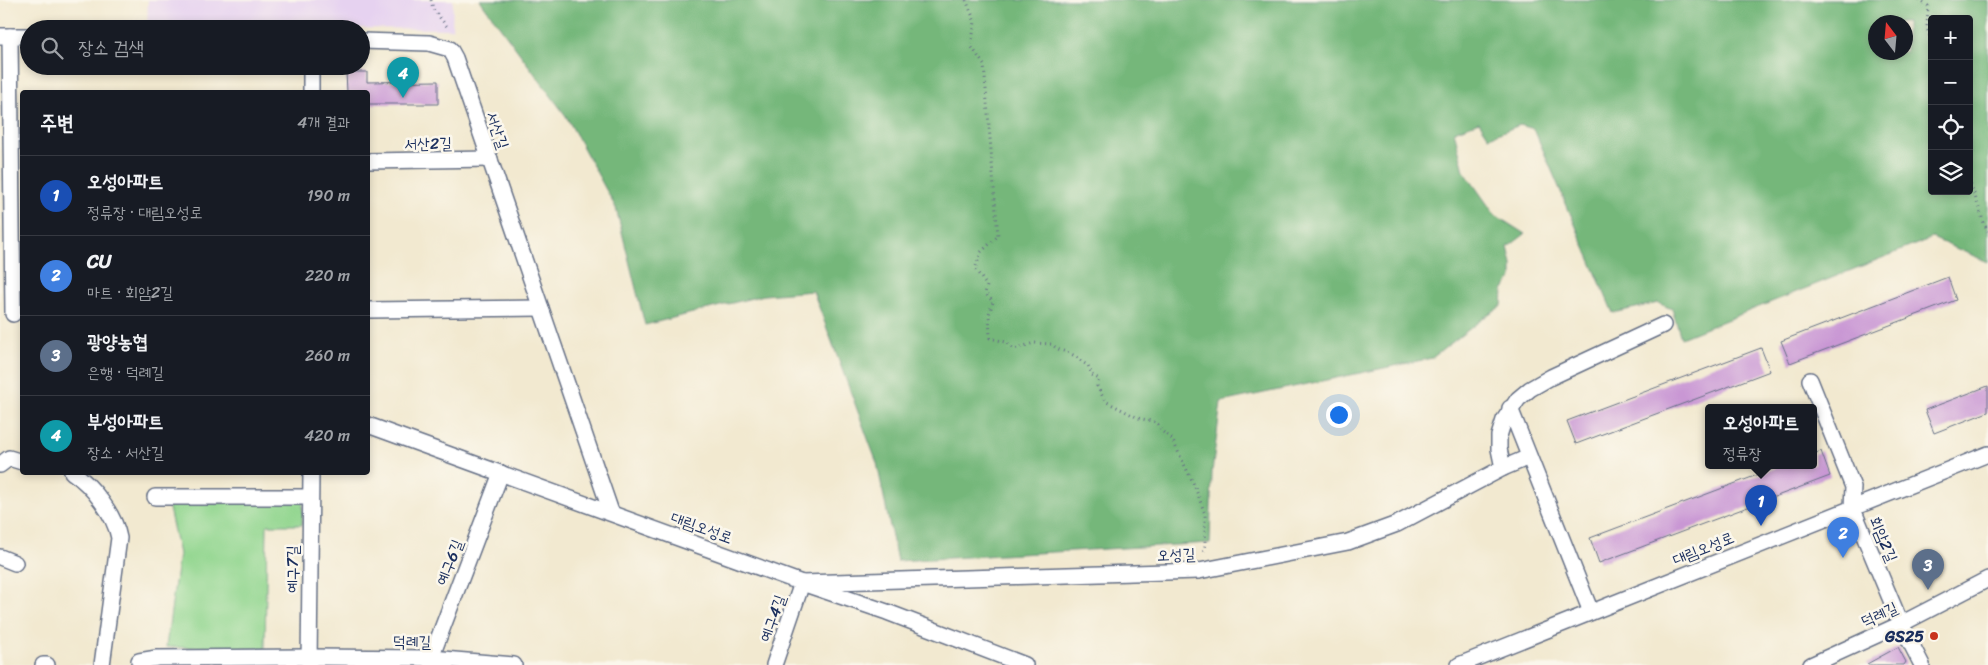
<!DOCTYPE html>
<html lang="ko">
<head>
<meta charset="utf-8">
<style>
  body { margin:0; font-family:Sriracha,"Poor Story",sans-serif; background:#242831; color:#f1f3f6 }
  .controls { position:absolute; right:15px; top:15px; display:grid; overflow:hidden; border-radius:5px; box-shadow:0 2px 8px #0003 }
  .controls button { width:45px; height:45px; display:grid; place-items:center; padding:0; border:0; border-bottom:1px solid #363941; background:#171b24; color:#f1f3f6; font:25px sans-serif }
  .compass { position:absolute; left:1868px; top:15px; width:45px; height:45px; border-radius:50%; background:#171b24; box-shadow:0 2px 8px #0003; rotate:344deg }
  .you { position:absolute; left:1338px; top:414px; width:18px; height:18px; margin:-12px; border:4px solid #fff; border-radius:50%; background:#1a73e8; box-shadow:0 0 0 8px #1a73e833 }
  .badge { display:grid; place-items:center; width:32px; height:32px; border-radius:50%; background:#b45309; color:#fff; font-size:16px; font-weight:700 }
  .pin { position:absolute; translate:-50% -41px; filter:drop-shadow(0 1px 2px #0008) }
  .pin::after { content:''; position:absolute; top:26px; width:18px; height:15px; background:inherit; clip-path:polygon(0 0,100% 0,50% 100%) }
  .popup { position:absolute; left:1705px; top:404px; width:112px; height:65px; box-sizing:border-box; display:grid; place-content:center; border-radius:5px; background:#171b24; filter:drop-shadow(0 1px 4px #0005); font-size:16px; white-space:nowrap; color:#9ea1a6 }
  .popup b { font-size:19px; color:#f1f3f6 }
  .popup::after { content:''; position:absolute; left:50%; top:100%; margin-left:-10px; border:10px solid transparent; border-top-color:#171b24 }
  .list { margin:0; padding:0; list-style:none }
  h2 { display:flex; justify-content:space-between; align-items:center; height:65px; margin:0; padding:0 20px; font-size:21px }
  h2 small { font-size:16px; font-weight:400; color:#9ea1a6 }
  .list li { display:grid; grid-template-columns:32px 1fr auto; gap:15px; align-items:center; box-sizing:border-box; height:80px; padding:0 20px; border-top:1px solid #363941 }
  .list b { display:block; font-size:19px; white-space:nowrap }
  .list p { margin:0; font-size:16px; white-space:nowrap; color:#9ea1a6 }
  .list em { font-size:16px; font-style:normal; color:#9ea1a6 }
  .icon { flex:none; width:28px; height:28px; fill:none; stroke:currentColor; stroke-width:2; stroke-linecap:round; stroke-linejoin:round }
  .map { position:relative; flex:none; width:1988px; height:665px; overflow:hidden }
  .search { position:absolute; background:#171b24; box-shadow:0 2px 8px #0003; left:20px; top:20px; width:350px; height:55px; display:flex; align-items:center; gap:12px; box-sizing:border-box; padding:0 18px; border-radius:28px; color:#9ea1a6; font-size:19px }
  .panel { position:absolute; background:#171b24; box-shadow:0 2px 8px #0003; left:20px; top:90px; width:350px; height:385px; border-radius:5px }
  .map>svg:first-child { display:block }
</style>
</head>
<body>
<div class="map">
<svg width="1988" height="665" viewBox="0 0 1988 665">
  <rect width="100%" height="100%" fill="#fbf7ec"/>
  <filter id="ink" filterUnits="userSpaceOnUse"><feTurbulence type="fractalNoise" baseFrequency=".02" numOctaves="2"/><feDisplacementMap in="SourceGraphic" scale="10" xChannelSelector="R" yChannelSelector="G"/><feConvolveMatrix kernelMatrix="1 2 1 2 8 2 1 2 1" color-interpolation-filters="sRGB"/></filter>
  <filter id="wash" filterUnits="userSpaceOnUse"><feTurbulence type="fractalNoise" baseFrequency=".0096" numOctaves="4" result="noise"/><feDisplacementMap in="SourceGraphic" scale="20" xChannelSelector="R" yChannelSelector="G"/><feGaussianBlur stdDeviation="1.12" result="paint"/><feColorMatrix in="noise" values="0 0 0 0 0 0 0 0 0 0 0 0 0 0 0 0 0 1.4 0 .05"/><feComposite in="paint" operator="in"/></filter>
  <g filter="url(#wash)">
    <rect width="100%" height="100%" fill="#f2e9d0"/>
    <!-- built -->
    <path fill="#e6d2f0" d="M148 0H453L452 29 147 26Z"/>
    <!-- green -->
    <path fill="#92d68f" stroke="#568276" d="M303 501 302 525H267L265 649 166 647 179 554 168 504Z"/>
    <!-- forest -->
    <path fill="#75b77a" stroke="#48736c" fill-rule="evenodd" d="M480 0H1988V262L1932 238 1681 338 1672 309 1658 303 1613 313 1534 129 1520 125 1489 137 1479 122 1454 131 1464 171 1495 215 1525 234 1508 247 1512 264V278L1503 290 1502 306 1490 313 1432 358 1221 402 1212 472 1210 543 897 561 877 463 813 291 764 295 645 325 616 208 566 116ZM1932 19H1969V191H1932ZM1876 22H1906V52H1876Z"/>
    <g id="blocks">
      <!-- building -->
      <g fill="#c997d4">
        <path d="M346 72H367V82L438 81V104H368V92H347Z"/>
        <path d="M1948 277 1956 300 1790 363 1781 341Z"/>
        <path d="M1761 348 1770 371 1576 444 1567 421Z"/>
        <path d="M1988 386V412L1934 433 1925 410Z"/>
        <path d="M1821 451 1830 476 1599 563 1590 538 1784 465H1814V454Z"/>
        <path d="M1898 647 1906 662 1904 665H1868L1867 664Z"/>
      </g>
    </g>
  </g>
  <g filter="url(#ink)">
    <use href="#blocks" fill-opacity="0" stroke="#667086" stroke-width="1"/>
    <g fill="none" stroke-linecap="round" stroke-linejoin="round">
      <defs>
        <g id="minor">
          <path d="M0 36H29"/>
          <path d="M10 36 13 314"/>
          <path d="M361 41 429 43 450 49 455 58 611 512"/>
          <path d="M311 92V66"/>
          <path d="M368 161 490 159"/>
          <path d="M368 310 541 308"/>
          <path d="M1810 380 1853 487 1852 507 1901 624 1922 665"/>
          <path d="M1510 408 1591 612"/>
          <path d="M368 425 802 583 887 612 1025 665"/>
          <path d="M0 465 9 458 22 462"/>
          <path d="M1503 468 1499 449V436L1504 420 1518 399 1530 389 1551 377 1663 325"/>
          <path d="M72 472C92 485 115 515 119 538L102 665"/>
          <path d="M155 497H310"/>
          <path d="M0 557 15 563"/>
          <path d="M139 661 157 658 309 657 431 658 514 665"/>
          <path d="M43 665H47"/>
          <path d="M309 665 311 472"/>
          <path d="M431 665V658L501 473"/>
          <path d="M774 665 802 583 1199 571 1348 542 1397 524 1503 468 1529 457"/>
          <path d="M1459 665 1988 454"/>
          <path d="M1811 665 1901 624 1988 579"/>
        </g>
      </defs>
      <!-- minor casing -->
      <use href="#minor" stroke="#667086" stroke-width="18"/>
      <!-- path -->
      <g stroke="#667086" stroke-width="3" stroke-dasharray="1 4" stroke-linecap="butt">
        <path d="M431 0 433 9 449 29"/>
        <path d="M966 0 975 22 971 46 984 65 998 236 981 252 975 269 987 286 985 293 993 302 989 314 990 338 1006 342 1014 349 1034 343 1052 344C1058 351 1063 350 1071 354 1078 357 1080 362 1088 365L1092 375 1099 379 1097 386 1105 401 1138 418 1156 422 1163 432 1172 439 1195 487 1205 514V545L1203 554"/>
        <path d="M1919 0 1928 6 1927 28 1932 42"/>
        <path d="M1969 179 1984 223 1988 231"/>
      </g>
      <!-- minor -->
      <use href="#minor" stroke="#fff" stroke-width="15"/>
    </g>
  </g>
  <!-- markers -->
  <circle fill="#c8321e" stroke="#fbf7ec" stroke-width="2" cx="1934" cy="636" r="5"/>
  <g text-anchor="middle" stroke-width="5" stroke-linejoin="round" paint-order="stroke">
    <!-- street labels -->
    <g font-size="16" fill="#1b2f5e" stroke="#fbf7ec">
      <text transform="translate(498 130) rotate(71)" y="6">서산길</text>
      <text transform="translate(428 143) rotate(-1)" y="6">서산2길</text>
      <text transform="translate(702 527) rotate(20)" y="6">대림오성로</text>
      <text transform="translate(1884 539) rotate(67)" y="6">회암2길</text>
      <text transform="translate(1703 548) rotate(-22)" y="6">대림오성로</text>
      <text transform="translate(1176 554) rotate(-2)" y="6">오성길</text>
      <text transform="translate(449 562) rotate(-69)" y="6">예구6길</text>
      <text transform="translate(292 569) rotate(-90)" y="6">예구7길</text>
      <text transform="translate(1879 614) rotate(-25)" y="6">덕례길</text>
      <text transform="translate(772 618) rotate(-71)" y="6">예구4길</text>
      <text transform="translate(412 641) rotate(1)" y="6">덕례길</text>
    </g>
    <!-- poi labels -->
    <g font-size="16" font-weight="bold" fill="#1b2f5e" stroke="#fbf7ec" text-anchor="end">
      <text x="1924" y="642">GS25</text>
    </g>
  </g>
</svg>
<div class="controls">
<button>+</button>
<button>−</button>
<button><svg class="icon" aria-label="locate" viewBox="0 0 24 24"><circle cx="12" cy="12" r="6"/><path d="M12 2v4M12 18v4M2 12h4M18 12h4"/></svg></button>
<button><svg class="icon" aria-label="layers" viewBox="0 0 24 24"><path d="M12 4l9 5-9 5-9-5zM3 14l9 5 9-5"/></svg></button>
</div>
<svg class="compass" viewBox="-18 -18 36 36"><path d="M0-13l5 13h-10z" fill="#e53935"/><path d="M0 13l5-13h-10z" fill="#9ea1a6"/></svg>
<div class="you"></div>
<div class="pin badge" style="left:1761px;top:526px;background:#1a4fb4">1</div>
<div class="popup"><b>오성아파트</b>정류장</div>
<div class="pin badge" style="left:1843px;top:558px;background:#3f7fe0">2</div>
<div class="pin badge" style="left:1928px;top:590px;background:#5c6f8a">3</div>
<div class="pin badge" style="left:403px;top:98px;background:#0f9aa8">4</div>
<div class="search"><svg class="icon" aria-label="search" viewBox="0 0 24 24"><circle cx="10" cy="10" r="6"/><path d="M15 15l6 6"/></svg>장소 검색</div>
<section class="panel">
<h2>주변<small>4개 결과</small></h2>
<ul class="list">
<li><span class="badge" style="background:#1a4fb4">1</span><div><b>오성아파트</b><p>정류장 · 대림오성로</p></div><em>190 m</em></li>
<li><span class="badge" style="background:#3f7fe0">2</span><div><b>CU</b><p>마트 · 회암2길</p></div><em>220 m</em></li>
<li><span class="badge" style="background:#5c6f8a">3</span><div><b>광양농협</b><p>은행 · 덕례길</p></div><em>260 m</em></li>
<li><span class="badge" style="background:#0f9aa8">4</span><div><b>부성아파트</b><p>장소 · 서산길</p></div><em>420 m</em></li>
</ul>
</section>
</div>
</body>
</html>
